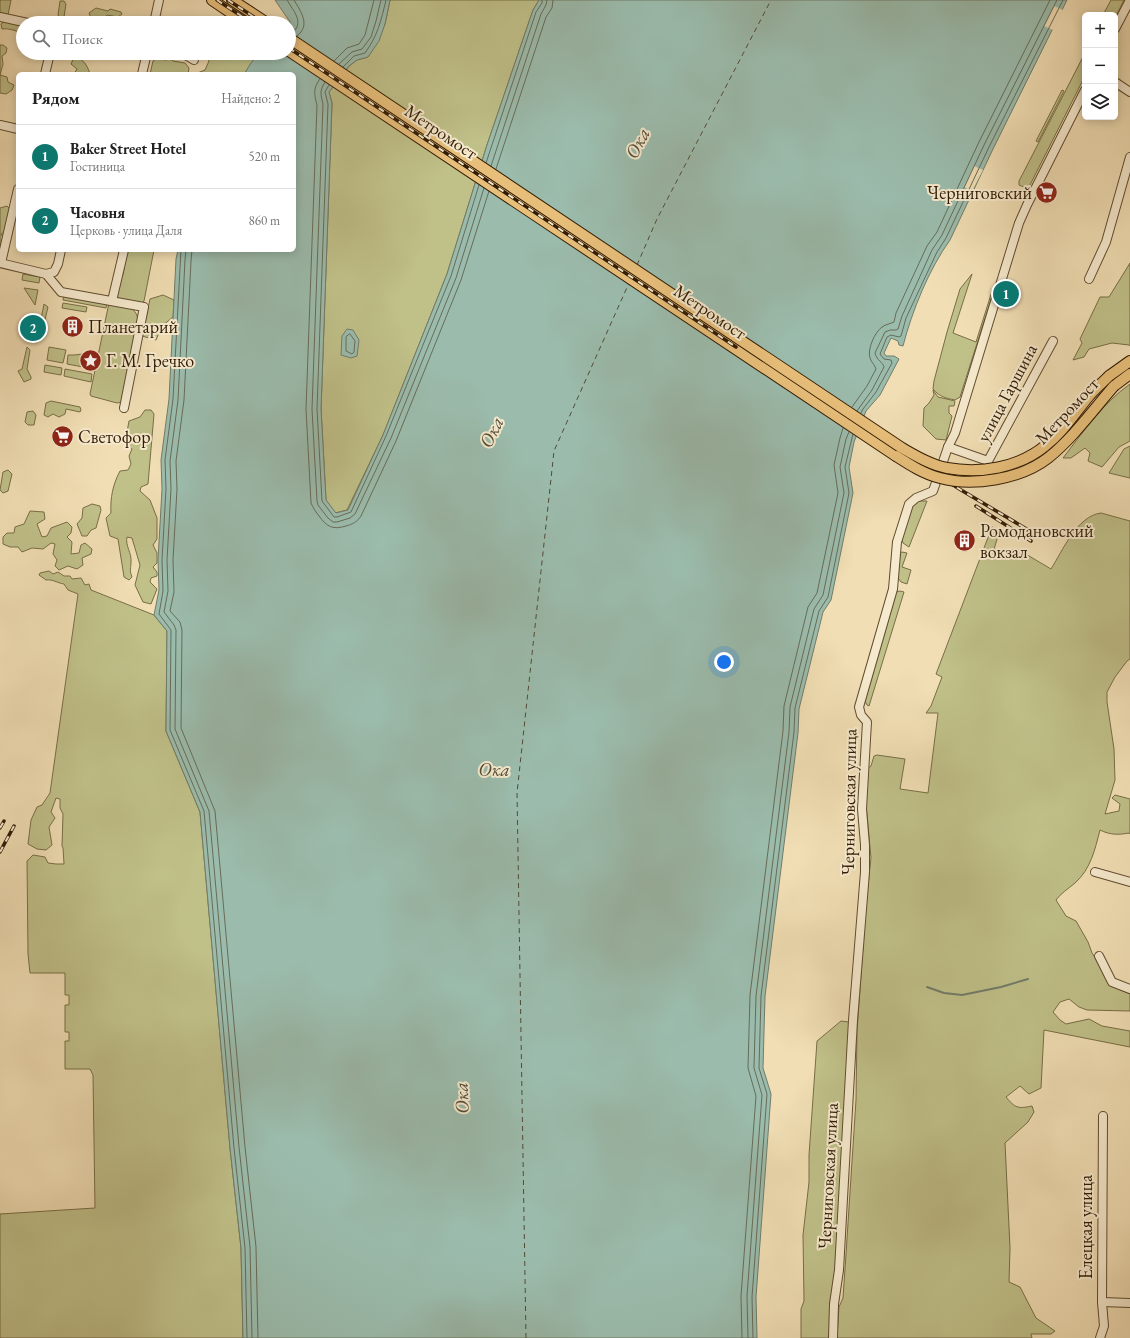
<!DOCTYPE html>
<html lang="ru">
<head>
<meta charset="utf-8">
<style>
  body { margin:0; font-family:"EB Garamond",serif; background:#f2f2f2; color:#222 }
  .controls { position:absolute; right:12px; top:12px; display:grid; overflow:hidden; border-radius:6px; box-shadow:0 2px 10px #0003 }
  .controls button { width:36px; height:36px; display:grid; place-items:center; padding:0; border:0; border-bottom:1px solid #e0e0e0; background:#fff; color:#222; font:20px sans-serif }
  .you { position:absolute; left:724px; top:662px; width:14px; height:14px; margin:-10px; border:3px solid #fff; border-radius:50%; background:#1a73e8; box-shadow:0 0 0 6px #1a73e833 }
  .badge { display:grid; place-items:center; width:26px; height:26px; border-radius:50%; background:#0f766e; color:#fff; font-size:13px; font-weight:700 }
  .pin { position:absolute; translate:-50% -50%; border:2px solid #fff; box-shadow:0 1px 4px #0006 }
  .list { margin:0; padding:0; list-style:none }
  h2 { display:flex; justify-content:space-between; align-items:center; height:52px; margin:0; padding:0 16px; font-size:17px }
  h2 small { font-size:13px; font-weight:400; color:#767676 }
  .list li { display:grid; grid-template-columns:26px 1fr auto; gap:12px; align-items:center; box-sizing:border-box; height:64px; padding:0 16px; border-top:1px solid #e0e0e0 }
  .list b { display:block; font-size:15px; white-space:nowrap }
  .list p { margin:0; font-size:13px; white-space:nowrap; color:#767676 }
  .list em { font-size:13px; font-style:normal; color:#767676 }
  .icon { flex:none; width:22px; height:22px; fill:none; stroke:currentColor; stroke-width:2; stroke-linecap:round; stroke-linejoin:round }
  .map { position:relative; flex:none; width:1130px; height:1338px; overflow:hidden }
  .search { position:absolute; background:#fff; box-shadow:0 2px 10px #0003; left:16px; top:16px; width:280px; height:44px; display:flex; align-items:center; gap:10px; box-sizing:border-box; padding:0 14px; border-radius:22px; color:#767676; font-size:15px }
  .panel { position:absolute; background:#fff; box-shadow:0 2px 10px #0003; left:16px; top:72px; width:280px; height:180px; border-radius:6px }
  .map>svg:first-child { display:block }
</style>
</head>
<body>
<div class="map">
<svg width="1130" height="1338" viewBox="0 0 1130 1338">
  <rect width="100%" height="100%" fill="#f1deb4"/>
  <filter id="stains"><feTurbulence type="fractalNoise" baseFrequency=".005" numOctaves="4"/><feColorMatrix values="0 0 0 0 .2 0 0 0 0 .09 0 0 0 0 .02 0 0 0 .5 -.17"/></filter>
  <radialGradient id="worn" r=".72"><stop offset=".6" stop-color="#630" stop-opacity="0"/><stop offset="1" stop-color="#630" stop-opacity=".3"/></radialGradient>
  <!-- green -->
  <g fill="#c0c089" stroke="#786e46">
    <path d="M0 0H11L8 15 0 13Z"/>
    <path d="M390 0H539L533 10 487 145 447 274 383 435 347 510 335 513 326 500 321 409 332 103 329 92 349 66 357 60 368 57 385 24Z"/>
    <path d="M1111 0H1124L1115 18V15H1103Z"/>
    <path d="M60 1H64L66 4 64 17 60 18 58 15Z"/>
    <path d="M96 8 108 11 110 9 121 12 122 14 118 17 107 15 100 23H93L89 13Z"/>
    <path d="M6 20 10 24 14 22 23 23V33C15 31 10 28 2 29L1 24Z"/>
    <path d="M0 45H3L7 48 6 53 2 56 3 64 0 75 7 77 8 82 14 85 12 90 6 94 0 93Z"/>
    <path d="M205 53H253L256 58 244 74H195L205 70 209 61Z"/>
    <path d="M1085 53V76L1029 187H1024L1019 185V181Z"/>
    <path d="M74 57C84 59 87 65 90 74H74L77 69 71 64Z"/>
    <path d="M157 58 165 60 171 59 173 61 185 63 189 68 188 74H150L153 61Z"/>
    <path d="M1062 90 1064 91 1038 142 1036 141Z"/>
    <path d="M7 206 11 210 5 232 1 234 4 239 2 248 0 249V208Z"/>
    <path d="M127 250H154L144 301 141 304 119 299 117 296 122 275H123Z"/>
    <path d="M1130 263V346L1129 345 1112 343 1089 349 1084 357 1073 360 1082 343 1080 339 1100 297H1109Z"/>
    <path d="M23 274 40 277 39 283 22 280Z"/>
    <path d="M972 274 953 333 976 342 993 288 994 290 960 397 955 400C945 398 940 397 933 389L934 381 947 332 960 289Z"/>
    <path d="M24 288 38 290 35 305Z"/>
    <path d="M64 295 107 303 106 308 63 300Z"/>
    <path d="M163 295 174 300 173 317 162 326 156 340 142 336 150 299Z"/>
    <path d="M63 303 87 307 86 312 62 308Z"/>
    <path d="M109 303C122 305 136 305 138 320L122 402 117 403 91 396 90 394Z"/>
    <path d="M44 304 48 307 43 328 39 329Z"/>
    <path d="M27 347 30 350 27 369 31 377V379L24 382 18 371 22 369Z"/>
    <path d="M49 347 66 350 63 363 47 360Z"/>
    <path d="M83 354 96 356 94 369 67 364 68 355H74Z"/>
    <path d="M45 365 62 368 61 375 44 372Z"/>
    <path d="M65 369 92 374 91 382 64 376Z"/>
    <path d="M1130 384V441L1119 447 1102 467 1088 461 1090 453 1085 448 1071 458H1063C1083 432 1103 403 1130 384Z"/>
    <path d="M933 390 938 397 955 401 954 406H949V413L952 416 946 440 936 439 923 426 924 408 929 403 934 395Z"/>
    <path d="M51 401 80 407 81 410 80 412 66 409 65 414 59 417 53 414 48 417 44 415 46 403Z"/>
    <path d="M145 410H151L154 414 148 484 141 487 140 491 150 500 157 518V539L153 545 157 553V563L153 567 157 572V576L151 578 150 582 157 589 151 604 143 602 135 585 140 565 132 538 127 537C125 546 132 553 131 562 131 569 129 569 132 577L129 580 124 577 118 539 110 536 106 518 111 513C110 498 113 484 120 471L128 470 131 464 129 456 132 449 125 443 129 421 140 417Z"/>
    <path d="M33 411 36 415 34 425H28L25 422 27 412Z"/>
    <path d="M1130 446V478L1109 473 1124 449Z"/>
    <path d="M8 470 12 474 8 491 3 493 0 490 3 472Z"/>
    <path d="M921 501H927L909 547 903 543 901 537 912 506 916 502Z"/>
    <path d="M92 504 100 506 101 510 96 528 91 530 87 536H82L77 524 82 518 83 508Z"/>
    <path d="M30 511 44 512 45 519 37 524 42 537 47 536 51 528 67 522 72 527 71 533 67 537 72 542 71 554 79 553 81 545 85 543 92 549 91 554 82 558 83 565 77 569 68 566 59 570 55 566 57 560 53 554 55 544 51 543 43 549 32 548 22 552 18 547H10L3 544V537L7 533H14L15 527 24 524Z"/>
    <path d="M1101 513 1130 521V659L1127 661 1115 677 1107 692V702L1114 749 1115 780 1105 814 1119 811 1120 804 1112 798 1115 795 1130 799V834L1129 833C1118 835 1110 835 1100 830 1095 849 1091 869 1075 883 1068 889 1061 893 1056 900L1066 916 1076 921 1088 942 1092 953 1104 972 1110 985 1130 994V1011L1087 1010 1079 1007 1069 999 1060 1002 1053 1012 1060 1020 1066 1024 1089 1019 1102 1026 1130 1031V1047L1044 1030 1041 1088 1029 1094 1020 1086 1006 1097C1015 1108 1018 1109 1032 1106L1034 1112 1028 1122 1005 1143 1010 1248 1009 1282 1020 1287 1036 1318 1055 1331 1051 1334H1031L1032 1338H837L839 1307 843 1298 846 1254 856 1100 857 1032 866 904 871 858 866 804 867 769 871 766 874 756 877 755 905 759 900 789 928 793 938 713H926L931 706 942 677 936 674 992 527 1000 530 994 549 1019 550 1051 569C1063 550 1077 516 1101 513Z"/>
    <path d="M902 552 907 553 902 567 911 570 907 584 901 582 898 578 900 553Z"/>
    <path d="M49 571 53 574 58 572 64 576H70L72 579 81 578 85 585 89 584 91 590 154 615 167 631 166 731 200 812 230 1148 241 1248 243 1338H0V1214L95 1208 93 1075 90 1069H65V1041H69V1032H65V1005H69V995H65V973H30L28 954 27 861 33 855 45 857 48 863 56 864H64L63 848 62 846 63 814 60 808V799L56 798 51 812 55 818 49 827 52 845 46 850 37 849 28 844 31 820 37 807 42 805 50 793 78 594 68 590 64 584C57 583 53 579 46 580L39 575 40 573Z"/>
    <path d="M900 591 904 592 869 706 867 705 865 701 894 595 896 592Z"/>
    <path d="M841 1021 849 1022 841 1204 830 1338H801V1309L804 1301 803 1235 809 1182V1155L817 1041Z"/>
  </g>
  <!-- water -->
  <g fill="#9bbcad" stroke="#717c69">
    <path d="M275 0H390L385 24 379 41 368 57 357 60 349 66 329 92 332 103 321 409 326 500 336 513 348 510 383 435 447 274 487 145 533 10 539 0H1067L993 149 950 240C929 269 912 311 903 346L899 345 898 341 891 338 884 353 886 356H894L899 359 880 395 866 411 854 442 849 467 853 493 831 600 823 612 799 709 798 733 765 996 763 1068 771 1094 756 1297 757 1338H243L241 1248 230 1148 200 812 166 731 167 631 154 615 159 590 158 560 162 489 161 460 169 399 176 259 178 250H294V74H244C248 69 251 61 256 58 264 51 279 53 289 53L290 22Z"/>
    <path d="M347 329 353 330 359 340 357 356 351 358 341 355 342 336Z"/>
  </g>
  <!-- pier -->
  <g fill="#f1deb4">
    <path d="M1054 6 1063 10 1053 30 1044 26Z"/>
    <path d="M974 166 983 170 972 191 964 187Z"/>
  </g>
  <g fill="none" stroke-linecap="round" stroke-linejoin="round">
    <!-- shore -->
    <g stroke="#666c58" stroke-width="1">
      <path d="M287 0C292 9 302 19 296 29L289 32"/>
      <path d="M294 0C301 12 311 25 297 36"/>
      <path d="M334 61 347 48 359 44 365 35 374 0"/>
      <path d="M339 64 352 52 362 49 371 37 376 21 381 0"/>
      <path d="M343 67 354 56 365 53C378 35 381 21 386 0"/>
      <path d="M320 79C313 88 314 94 317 105L306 409 311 503C313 508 316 512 319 516 327 527 333 530 346 526 353 524 357 522 361 516L396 441 461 280 489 191"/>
      <path d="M325 82C319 91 321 95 323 104L312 409 317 501 318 505 328 518 333 522H337L350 518 355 514 391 438 456 278 484 188"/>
      <path d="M329 85 325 92 328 104 317 409 322 501 334 517H337L351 512 386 436 451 276 479 185"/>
      <path d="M486 163 536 12 542 3V0"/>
      <path d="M491 166 541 14 546 5 547 0"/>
      <path d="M496 169 546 17 552 8 553 0"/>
      <path d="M181 250 173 399 165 460 166 489 162 560 163 591 159 614 171 630 170 730 204 811 234 1148 245 1248 247 1338"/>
      <path d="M186 250 185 260 178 400 170 461 171 489 167 560 168 591 164 612 174 625 176 630 175 729 209 811 239 1147 250 1247 252 1338"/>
      <path d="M192 250 191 261 184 400 176 461 177 489 173 560 174 592 170 611 180 622 182 630 181 728 215 811 245 1147 256 1247 258 1338"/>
      <path d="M350 334 355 341 354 352 352 354 346 351V337Z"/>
      <path d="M852 407 867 386 876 369C875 365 871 362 870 358 867 349 875 332 882 327 886 324 890 324 894 322L896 313 927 246 937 232 979 142 1050 0"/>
      <path d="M857 411 872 390 884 367C883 362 877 361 875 353L885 332 890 330H896L898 329 902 316 932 250 942 235 984 145 1057 0"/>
      <path d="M861 413 863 409 876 392 892 363 891 360 884 359 880 354 887 337 891 335 899 337 901 336 906 318 937 252 946 238 989 147 1063 0"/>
      <path d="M742 1338 741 1296 756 1096 748 1068 750 995 783 731 784 706 808 607 817 593 838 493 834 465 840 438 843 428"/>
      <path d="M748 1338 747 1296 762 1095 754 1068 756 996 789 732 790 707 814 609 823 595 844 493 840 467 846 439 849 432"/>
      <path d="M753 1338 752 1297 767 1094 759 1068 761 996 794 732 795 708 819 611 828 597 849 493 845 467 853 434"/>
    </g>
    <!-- stream -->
    <path stroke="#717c69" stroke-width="2" d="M927 987 944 993 962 995 1001 987 1028 979"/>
    <!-- ferry -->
    <g stroke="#514b37" stroke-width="1" stroke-dasharray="5 4" stroke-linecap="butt">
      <path d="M637 265 657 219 771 0"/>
      <path d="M526 1338 517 793 554 451 629 283"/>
    </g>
    <defs>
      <g id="minor">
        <path d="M0 17 28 23"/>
        <path d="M154 23 159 0"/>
        <path d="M1115 29 1130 0"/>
        <path d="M182 53 194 60"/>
        <path d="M45 74 50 53"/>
        <path d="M142 74 147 53"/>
        <path d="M1115 82 1130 92"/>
        <path d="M0 125 18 129"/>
        <path d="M0 263 46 274 61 292 144 307 124 408"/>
        <path d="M1 263 18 189"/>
        <path d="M46 274 54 272 58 264 61 250"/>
        <path d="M1089 279 1106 242 1130 157"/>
        <path d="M112 301 124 250"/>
        <path d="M948 447 988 461 1053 341"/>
        <path d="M1095 872 1130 882"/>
        <path d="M1099 956 1112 982 1130 989"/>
        <path d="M1102 1302 1130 1303"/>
        <path d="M833 1338 834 1304 839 1270 853 1020 865 872V845L862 809 867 722 861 715 859 707 893 589 897 542 909 504 916 498 933 491 948 447 955 433 1019 223 1027 205 1085 90"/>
        <path d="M1100 1338 1104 1326 1102 1302 1103 1116"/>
      </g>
      <g id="major">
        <path d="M212 0 246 23"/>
        <path d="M232 0 267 23"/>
        <path d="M289 51 896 456"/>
        <path d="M1109 376 1130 361"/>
        <path d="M1114 386 1130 374"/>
      </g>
    </defs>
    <!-- minor casing -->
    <use href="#minor" stroke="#614c30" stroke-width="10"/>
    <!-- major casing -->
    <use href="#major" stroke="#311b04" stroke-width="12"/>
    <!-- minor -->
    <use href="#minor" stroke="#f6eace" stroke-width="8"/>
    <!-- major -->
    <use href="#major" stroke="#e8bf7a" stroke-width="10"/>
    <defs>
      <g id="rail">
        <path d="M217 0 252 23"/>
        <path d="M228 0 263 23"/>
        <path d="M289 40 399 111 900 451 961 490 1035 534"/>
        <path d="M289 48 736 347"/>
        <path d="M976 506 1031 541"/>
        <path d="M0 828 4 821"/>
        <path d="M0 852 14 826"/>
      </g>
    </defs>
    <!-- rail casing -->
    <use href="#rail" stroke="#311b04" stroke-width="3.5"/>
    <!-- rail -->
    <use href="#rail" stroke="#f6eace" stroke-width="2" stroke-dasharray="6" stroke-linecap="butt"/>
    <defs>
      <g id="major-bridge">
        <path d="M289 38 902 448C916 456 931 465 947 468 980 474 1018 468 1045 446 1063 432 1075 413 1089 396 1095 389 1102 383 1109 376"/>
        <path d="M896 456C910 465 924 474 940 478 973 487 1021 479 1048 458 1073 438 1093 410 1114 386"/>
      </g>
    </defs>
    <!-- major-bridge casing -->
    <use href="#major-bridge" stroke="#311b04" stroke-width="12" stroke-linecap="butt"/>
    <!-- major-bridge -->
    <use href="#major-bridge" stroke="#e8bf7a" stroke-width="10"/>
  </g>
  <!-- icons -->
  <defs>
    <symbol id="supermarket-disc" viewBox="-11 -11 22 22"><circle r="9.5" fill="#8f2418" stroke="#f6eace"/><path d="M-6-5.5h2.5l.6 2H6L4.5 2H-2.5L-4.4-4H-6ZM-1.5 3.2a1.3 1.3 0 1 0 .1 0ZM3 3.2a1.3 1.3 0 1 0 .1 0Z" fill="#fff"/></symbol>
    <symbol id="building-disc" viewBox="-11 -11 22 22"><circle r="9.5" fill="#8f2418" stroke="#f6eace"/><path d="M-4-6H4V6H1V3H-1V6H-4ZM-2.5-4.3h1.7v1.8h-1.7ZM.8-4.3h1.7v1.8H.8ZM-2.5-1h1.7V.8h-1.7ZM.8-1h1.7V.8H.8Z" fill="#fff"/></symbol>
    <symbol id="sight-disc" viewBox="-11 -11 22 22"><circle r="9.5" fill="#8f2418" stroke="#f6eace"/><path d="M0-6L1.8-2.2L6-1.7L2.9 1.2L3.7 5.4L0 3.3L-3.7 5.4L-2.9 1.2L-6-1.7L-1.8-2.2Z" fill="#fff"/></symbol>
  </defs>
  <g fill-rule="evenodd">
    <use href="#supermarket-disc" x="1034" y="180" width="25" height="25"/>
    <use href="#building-disc" x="60" y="314" width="25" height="25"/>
    <use href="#sight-disc" x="78" y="348" width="25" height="25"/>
    <use href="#supermarket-disc" x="50" y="424" width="25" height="25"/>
    <use href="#building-disc" x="952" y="528" width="25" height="25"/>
  </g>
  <g text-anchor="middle" stroke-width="4" stroke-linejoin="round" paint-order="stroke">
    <!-- street labels -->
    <g font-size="18" fill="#311b04" stroke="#f6eace">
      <text transform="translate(441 132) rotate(34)" y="6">Метромост</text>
      <text transform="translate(710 312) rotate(34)" y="6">Метромост</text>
      <text transform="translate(1007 393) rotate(-62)" y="6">улица Гаршина</text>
      <text transform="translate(1067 411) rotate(-47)" y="6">Метромост</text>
      <text transform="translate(849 802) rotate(-89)" y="6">Черниговская улица</text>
      <text transform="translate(828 1176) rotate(-87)" y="6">Черниговская улица</text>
      <text transform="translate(1086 1227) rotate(-90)" y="6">Елецкая улица</text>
    </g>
    <!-- poi labels -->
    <g font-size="18" fill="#311b04" stroke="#f6eace" text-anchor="start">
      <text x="1032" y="199" text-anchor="end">Черниговский</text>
      <text x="88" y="333">Планетарий</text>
      <text x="106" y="367">Г. М. Гречко</text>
      <text x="78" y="443">Светофор</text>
      <text x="980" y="537">Ромодановский<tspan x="980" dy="21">вокзал</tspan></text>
    </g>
    <!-- water labels -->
    <g font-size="19" font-style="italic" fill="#514b37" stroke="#f6eace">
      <text transform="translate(637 143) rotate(-63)" y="7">Ока</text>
      <text transform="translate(491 432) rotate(-64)" y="7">Ока</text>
      <text x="494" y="776">Ока</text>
      <text transform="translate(461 1098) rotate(-93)" y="7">Ока</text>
    </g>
  </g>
  <rect width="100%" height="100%" filter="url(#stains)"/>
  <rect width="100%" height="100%" fill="url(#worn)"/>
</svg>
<div class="controls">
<button>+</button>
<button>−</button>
<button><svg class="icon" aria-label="layers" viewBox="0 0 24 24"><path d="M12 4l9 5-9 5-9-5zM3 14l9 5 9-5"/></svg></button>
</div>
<div class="you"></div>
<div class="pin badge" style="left:1006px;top:294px">1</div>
<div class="pin badge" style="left:33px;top:328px">2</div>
<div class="search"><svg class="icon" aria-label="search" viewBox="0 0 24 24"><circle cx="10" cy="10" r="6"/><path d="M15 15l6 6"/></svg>Поиск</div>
<section class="panel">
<h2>Рядом<small>Найдено: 2</small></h2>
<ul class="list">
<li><span class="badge">1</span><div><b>Baker Street Hotel</b><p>Гостиница</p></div><em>520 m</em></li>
<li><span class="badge">2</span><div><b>Часовня</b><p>Церковь · улица Даля</p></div><em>860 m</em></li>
</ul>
</section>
</div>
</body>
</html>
